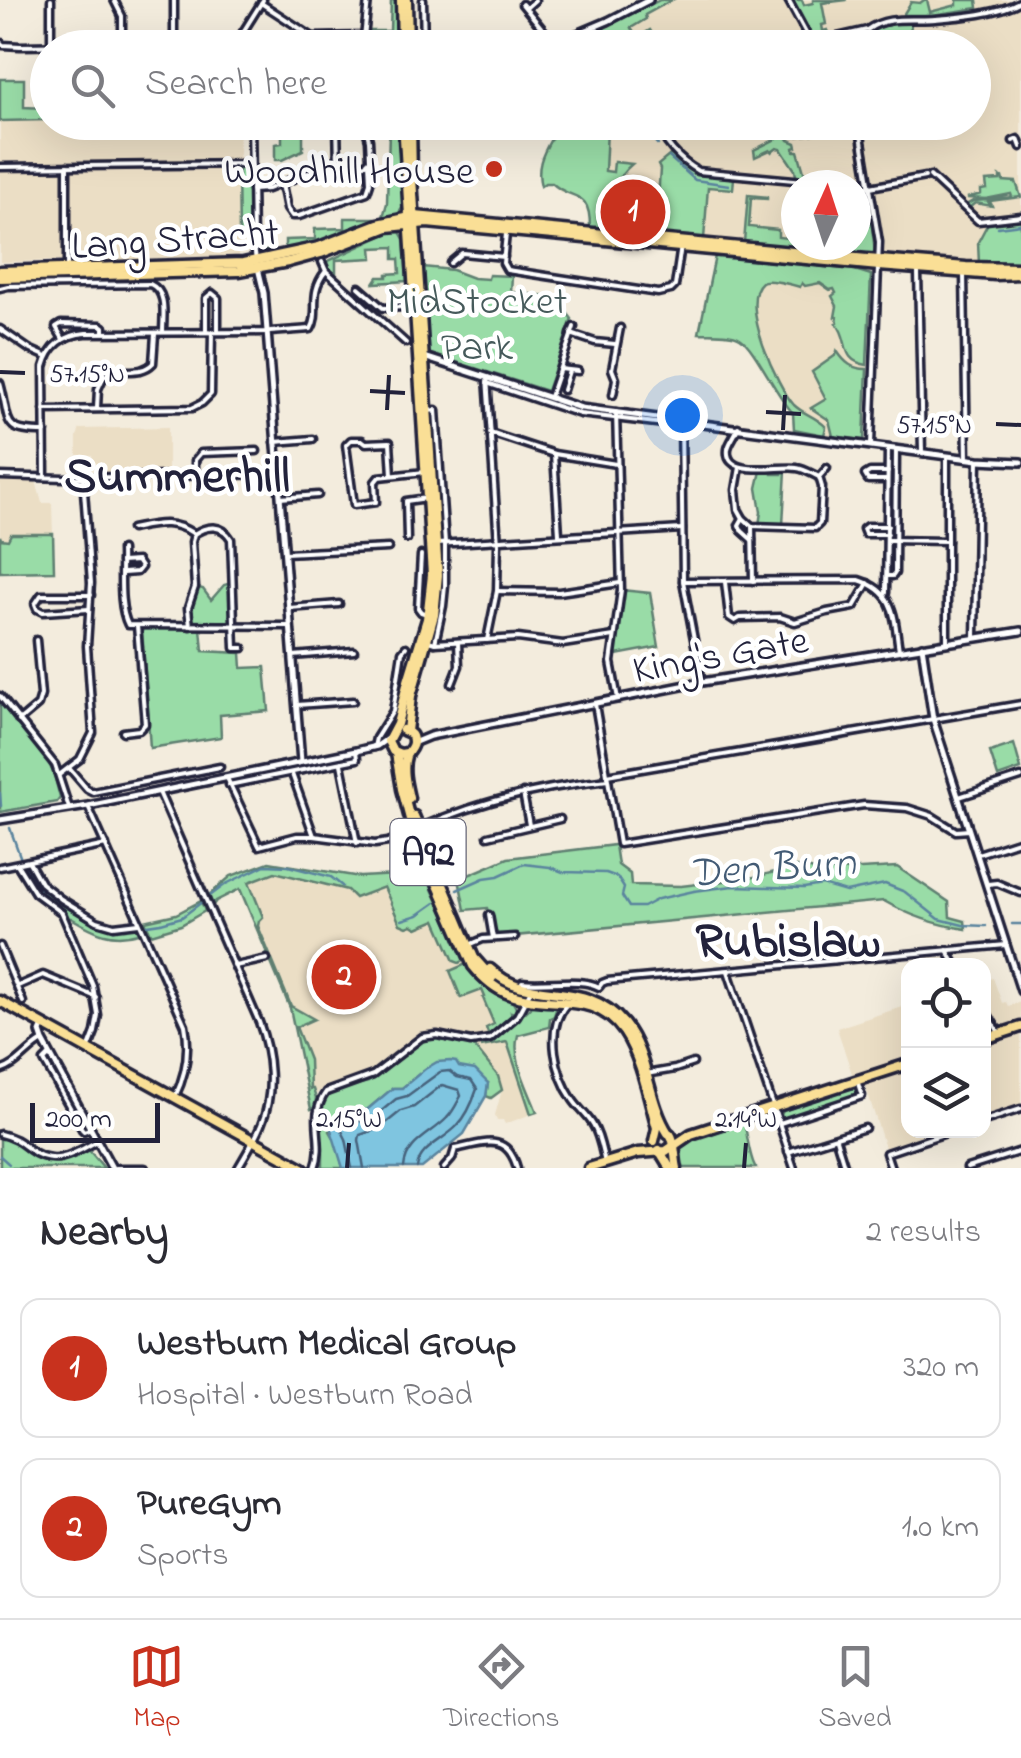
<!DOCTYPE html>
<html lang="en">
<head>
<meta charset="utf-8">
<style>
  body { margin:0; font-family:"Indie Flower",sans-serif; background:#f2f2f3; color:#2b2b33 }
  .controls { position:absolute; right:30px; bottom:30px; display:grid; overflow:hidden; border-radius:20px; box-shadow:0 10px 40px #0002 }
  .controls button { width:90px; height:90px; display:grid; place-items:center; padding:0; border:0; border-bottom:2px solid #e1e1e2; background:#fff; color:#2b2b33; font:50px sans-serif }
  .compass { position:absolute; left:781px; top:170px; width:90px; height:90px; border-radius:50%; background:#fff; box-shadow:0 10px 40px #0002; rotate:3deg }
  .scale { position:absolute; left:30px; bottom:25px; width:130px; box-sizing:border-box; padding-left:10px; border:5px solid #22223b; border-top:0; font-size:28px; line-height:35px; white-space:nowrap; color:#22223b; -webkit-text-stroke:8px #fff; paint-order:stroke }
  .you { position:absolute; left:682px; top:415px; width:35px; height:35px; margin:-25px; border:8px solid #fff; border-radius:50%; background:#1a73e8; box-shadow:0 0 0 15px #1a73e833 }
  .badge { display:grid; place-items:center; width:65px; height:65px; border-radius:50%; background:#c8321e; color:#fff; font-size:32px; font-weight:700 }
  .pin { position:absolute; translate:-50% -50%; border:5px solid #fff; box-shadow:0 2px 10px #0006 }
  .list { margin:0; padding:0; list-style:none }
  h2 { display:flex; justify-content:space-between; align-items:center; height:130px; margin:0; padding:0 40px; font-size:42px }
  h2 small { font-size:32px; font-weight:400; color:#7c7c81 }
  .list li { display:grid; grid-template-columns:65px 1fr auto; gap:30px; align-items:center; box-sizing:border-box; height:140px; margin:0 20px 20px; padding:0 20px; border:2px solid #e1e1e2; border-radius:20px }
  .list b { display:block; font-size:38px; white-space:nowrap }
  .list p { margin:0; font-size:32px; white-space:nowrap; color:#7c7c81 }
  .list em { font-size:32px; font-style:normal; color:#7c7c81 }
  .icon { flex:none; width:55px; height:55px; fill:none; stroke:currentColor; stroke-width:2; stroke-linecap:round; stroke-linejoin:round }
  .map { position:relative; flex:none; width:1021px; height:1168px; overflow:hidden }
  .search { position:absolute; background:#fff; box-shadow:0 10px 40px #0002; left:30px; right:30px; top:30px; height:110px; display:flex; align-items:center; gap:25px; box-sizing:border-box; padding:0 35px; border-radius:55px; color:#7c7c81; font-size:38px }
  .sheet { height:450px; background:#fff }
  nav { display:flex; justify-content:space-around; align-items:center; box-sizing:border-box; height:140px; border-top:2px solid #e1e1e2; background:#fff; font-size:28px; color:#7c7c81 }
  nav a { display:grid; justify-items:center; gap:5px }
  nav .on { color:#c8321e }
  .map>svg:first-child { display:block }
</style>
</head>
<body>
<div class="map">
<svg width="1021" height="1168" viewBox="0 0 1021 1168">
  <rect width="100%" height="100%" fill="#f3ecdd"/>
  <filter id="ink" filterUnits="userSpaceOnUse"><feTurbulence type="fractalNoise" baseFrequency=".01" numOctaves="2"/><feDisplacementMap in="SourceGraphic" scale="20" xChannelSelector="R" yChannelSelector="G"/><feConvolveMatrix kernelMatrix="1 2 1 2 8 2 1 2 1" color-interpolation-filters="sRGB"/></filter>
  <g filter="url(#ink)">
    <!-- built -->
    <g fill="#ebdec5" fill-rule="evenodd">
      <path d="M649 0H1021V264L988 265 899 259 590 227 589 213 583 200 576 194 560 192 552 183H545L541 186 539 177 540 162 551 140 545 133 572 123 974 122V48L556 47 554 43ZM796 185H856V245H796Z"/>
      <path d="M47 120 48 122 239 123V258L0 262V121Z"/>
      <path d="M715 256 855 270 871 275 864 440 794 429 793 413 783 402 747 345 738 336 699 333Z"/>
      <path d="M168 427V471L95 473 92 455H77V436L80 429Z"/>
      <path d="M11 481H36L42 503H52L54 571 0 572V482Z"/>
      <path d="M275 872 347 890 355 897 384 886 407 927 412 925 417 928 436 920H446L466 964 476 978 490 990 512 1000 515 1004V1013L506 1022 518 1035 516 1044 518 1060 537 1112 505 1124 503 1120H497L495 1115 502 1090 498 1076 477 1053 474 1046V1040L432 1033 414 1038 365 1075 320 1090 315 1095V1104L311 1109 290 1008 238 886Z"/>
      <path d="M993 978 1002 1003 1006 1002 1008 1006 1021 1002V1107L984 1120V981Z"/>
      <path d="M908 1005V1130L918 1131 923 1139 886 1151 865 1084 856 1086 837 1028Z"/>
    </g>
    <!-- green -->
    <g fill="#99dca7" stroke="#5e7f71" stroke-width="2.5">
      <path d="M391 0H398L399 34 396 47H381L380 43H375V47L367 48 368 31H390Z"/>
      <path d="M660 0H672L645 15 646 19 631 28 637 38 650 30 659 45 674 38 675 45 670 47H613L610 41 614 39 611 32 607 33 605 30 594 35 595 39 591 36V34Z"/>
      <path d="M793 0H802L804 5 813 3V0H847L822 3 826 24 822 25 823 31 827 30 829 36 814 39Z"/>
      <path d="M924 0H927L930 12 957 5V0H977L978 8 932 15H903L911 2 920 3Z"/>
      <path d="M894 21H907L911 24 909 44 888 48 883 44 863 47 820 48 818 44 826 42 833 46 842 44V40C863 35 876 30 894 21Z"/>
      <path d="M0 79H24V107L44 108 45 100H47V120L0 121Z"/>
      <path d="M282 123H290L291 131H303V150L282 160H275V144L282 143Z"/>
      <path d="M367 123H400L403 207 398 214 383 217 387 203 389 130H370Z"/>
      <path d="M604 123 607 130 605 171 613 172 614 162 632 164C616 177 607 201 607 222L628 221 630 214 648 227 661 202 658 200 660 169 658 165 670 155 675 156 696 174 734 178 733 189 708 187 704 239 590 227C590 187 571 202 552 183H545L541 186C536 168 542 155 551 139L545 133 572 123Z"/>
      <path d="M809 123H846L833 124 836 129 832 131 788 138 789 140 796 143 797 147 794 148V151H798L804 172 815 173 816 178 796 176 795 170 781 149 777 148 772 152 770 150 755 157 754 150 776 139 773 134C785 127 798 124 809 123Z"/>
      <path d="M238 169H244L248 174 249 234 239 235Z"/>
      <path d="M1000 176 1002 177 1003 181 1016 182 1021 197 990 201 992 206 975 203 969 208 966 205 973 201 987 200 989 203V200L1012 197 1011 194 986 199 967 198 981 194V190L987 189 986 181 1000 180Z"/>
      <path d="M748 195 767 197V199L751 198 749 227 778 230V237L796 239V245H856V236L863 234V224L861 221H856V216L871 218 875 251 871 255 744 243Z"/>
      <path d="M1021 217V264H979L978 242 988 223Z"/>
      <path d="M345 218H376C347 230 290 259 260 251L285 250V240L315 239V229L345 228Z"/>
      <path d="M392 231 400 232 404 239 407 281 374 283 378 277H387V274L400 273 399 259H394V247L372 248 373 258 336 260V275L324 263Z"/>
      <path d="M715 256 855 270 871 275 867 365C838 360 851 340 836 323L838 322 837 317H835L837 306 832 296 836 293 834 289 830 290 820 283 805 286 802 283 800 287C793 285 767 278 762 282 738 302 778 388 794 405 803 414 817 417 826 427L824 435 794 429 793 413C776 396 755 347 740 338 730 332 711 334 699 333Z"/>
      <path d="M423 267 452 270 473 278 488 279 489 275 512 276 511 292 555 297 572 319 547 391 428 353Z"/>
      <path d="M837 351C845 363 852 369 867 369L864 440 833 436 829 420 811 408 826 399 812 372 836 355Z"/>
      <path d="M772 470V474H782L783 470H786L783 525H759L761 512 757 488 761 471Z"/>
      <path d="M11 534H53L54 571 0 572V536L1 539 8 540Z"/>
      <path d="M231 583 235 625 190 626 189 604 195 587 203 589 211 600 224 585Z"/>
      <path d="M621 590 650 593 659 647 611 656Z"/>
      <path d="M201 628 203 651 241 653 242 668 265 667 269 711 220 715 221 737 150 748 142 629Z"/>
      <path d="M0 703 47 760 54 774 60 798 57 802 0 812Z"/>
      <path d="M1014 744 1021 769 998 777 990 752Z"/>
      <path d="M615 845 618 865 630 874 631 885 681 886 750 878 796 867 823 871 897 867 949 902 950 917 965 921 966 929C936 925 910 916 884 901L493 938 487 908 465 910 459 879 508 858Z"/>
      <path d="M269 862 360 877 398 875 425 863 434 887 432 889 465 960 459 963 454 961 436 920 417 928 412 925 407 927 400 924 384 887 355 898 347 890 275 872 249 882 263 917 259 921 258 926 291 1006 314 1019 296 1027 309 1060 310 1089H313L316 1099 314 1108 311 1109 290 1008 240 889 216 901 213 905 209 895 231 876Z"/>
      <path d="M28 866 39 885 46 892 91 920 115 928 136 926 139 933C111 941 95 932 71 918H67L64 912 36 891 21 868Z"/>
      <path d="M201 901 205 911 181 925 151 934 145 921 176 914Z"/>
      <path d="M466 964 476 978 490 990 512 1000 516 1008 515 1013 511 1012 512 1017 489 1036 486 1028 494 1024 483 998 485 997 482 990 461 998 450 971Z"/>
      <path d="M533 1005 557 1006 554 1016 550 1018 549 1027 518 1035C511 1059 529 1090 537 1112L531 1114 507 1042 481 1047 494 1041Z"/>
      <path d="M434 1038 474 1046 498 1076 502 1090 491 1098 486 1096 488 1083 425 1069 402 1088H393L368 1109 361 1112H343L330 1131 336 1141 343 1168H323V1147L318 1118 326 1098 334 1090 368 1082 415 1044Z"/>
      <path d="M851 1087 857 1090 856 1096 783 1120 781 1115 783 1111Z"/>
      <path d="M744 1123C748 1136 749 1158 756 1168H682L679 1148 688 1141Z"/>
      <path d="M0 1136C44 1146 31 1168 88 1149L104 1168H0Z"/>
    </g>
    <!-- water -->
    <path fill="#7fc5e0" stroke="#5a849e" stroke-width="2.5" d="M450 1061 456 1062 459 1067 475 1070 488 1083 486 1096 464 1134 422 1168H343L329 1123 343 1112H361L368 1109 393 1088H402L425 1069 437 1062Z"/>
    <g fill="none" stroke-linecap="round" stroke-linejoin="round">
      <!-- shore -->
      <g stroke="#47637d" stroke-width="2.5">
        <path d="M352 1168 346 1139 341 1129 345 1123 363 1121 373 1118 396 1099 407 1096 440 1072 449 1071 457 1077 471 1080 477 1089C473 1101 466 1117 457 1126 444 1140 419 1148 417 1168"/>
        <path d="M364 1168 359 1140 360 1135 380 1128 401 1111 414 1107 442 1085 459 1090 461 1096C457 1103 453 1112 447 1118 431 1135 406 1142 404 1168"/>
      </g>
      <!-- stream -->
      <g stroke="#5a849e" stroke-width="2.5">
        <path d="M637 122 658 145"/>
        <path d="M669 157 695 180 729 185"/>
        <path d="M998 227 1021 224"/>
        <path d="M0 793 1 806"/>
        <path d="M10 828 22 862 36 886 88 920 114 930 161 923 182 917 226 884 265 865 288 866 331 877 342 886"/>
        <path d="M457 890 484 878 498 876 524 864 550 867 563 872 606 873 617 877 624 888 622 896 629 907H643L658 899 694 891 733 886 804 888 822 885 846 892 885 884 905 892 939 919 963 925 986 926"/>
        <path d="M402 920 418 915 435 903"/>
        <path d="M1012 924H1021"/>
        <path d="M0 1156 9 1164"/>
      </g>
      <defs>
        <g id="minor">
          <path d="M51 0V45"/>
          <path d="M114 0 122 16V44"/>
          <path d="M174 0V48"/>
          <path d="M423 0 424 48"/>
          <path d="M788 0 814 48"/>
          <path d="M261 3 313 37 363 36"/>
          <path d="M522 4 554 43"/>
          <path d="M526 8 535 0"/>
          <path d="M0 42 3 45 20 46 208 43 229 48"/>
          <path d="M233 48 263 0"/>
          <path d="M363 48 368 0"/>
          <path d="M519 48 533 41 544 31"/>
          <path d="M798 48 809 41 815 42 867 30C888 15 910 21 935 19 962 17 998 14 1021 1"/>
          <path d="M251 122 253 238 256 261"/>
          <path d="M315 122 320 125H364"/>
          <path d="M659 122C660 141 682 162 698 171L848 185"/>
          <path d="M857 122 861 133"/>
          <path d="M337 125 338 164"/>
          <path d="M861 135 879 242 871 445"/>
          <path d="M1013 141 1018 139 1021 147"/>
          <path d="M0 167 251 164"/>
          <path d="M930 176 978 221 1021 216"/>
          <path d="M282 184 287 209 292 216H299L367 192 370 183 369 163"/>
          <path d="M856 186 870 187 925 177"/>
          <path d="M252 190 268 189 328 165 366 164 370 160 369 140 364 122"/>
          <path d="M506 234 503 263 507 270 658 293 671 290 675 286 681 246"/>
          <path d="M322 262 326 271 406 343"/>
          <path d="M450 263 462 253 504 257"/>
          <path d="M67 270V166"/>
          <path d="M918 272 922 452"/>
          <path d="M964 274 967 459"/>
          <path d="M359 287 383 308 405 307 413 300"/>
          <path d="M0 288 8 286 150 284C168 292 163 315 163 332"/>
          <path d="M0 329 29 349 47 357"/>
          <path d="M206 331V298L212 293 218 298V331"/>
          <path d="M571 334 595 342 615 344"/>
          <path d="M63 339 56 327 61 324 101 325 104 327V332"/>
          <path d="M560 369 578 371"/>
          <path d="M0 383C11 422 0 432 45 432"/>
          <path d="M487 383 580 414 681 426"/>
          <path d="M563 390 569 371"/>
          <path d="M613 395 616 379 612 369 620 328"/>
          <path d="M550 397 574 327"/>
          <path d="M97 408 98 389 104 376C120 366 140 377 153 363L155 334"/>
          <path d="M44 410 192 408 202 403 211 394 212 331"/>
          <path d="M428 411 436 410 445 543V586L443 606 435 643"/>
          <path d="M616 412 621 590 611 662 618 699"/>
          <path d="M681 420 683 581 702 682"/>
          <path d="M738 427C736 435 729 442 728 449 724 479 781 465 797 468 805 469 812 474 819 477L822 487 820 523 815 528 752 526 743 518 738 509 736 490 740 467"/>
          <path d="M490 433 554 454 616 464"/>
          <path d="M275 442 313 439"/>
          <path d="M554 454 559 534"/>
          <path d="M392 475 390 442 366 443 362 440H351L346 445 354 505 376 502 375 482 379 477 425 472"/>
          <path d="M0 476 64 478 278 474"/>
          <path d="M45 476 44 367C50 345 64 335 86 333L270 332 311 329C321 312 307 294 326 271"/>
          <path d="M195 476V460L201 453 257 451"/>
          <path d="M819 477 827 468"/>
          <path d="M887 480H868L865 475 870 472H888"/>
          <path d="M280 498 318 495"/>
          <path d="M743 518 739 525 742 531 752 540"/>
          <path d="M752 526 753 581"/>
          <path d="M131 529C156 524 171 519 194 534"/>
          <path d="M888 534H865L863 529 867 526H888"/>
          <path d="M407 539 406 501 427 498"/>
          <path d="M887 540 947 541"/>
          <path d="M437 544 682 529"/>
          <path d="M121 550C122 573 118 605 128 625L290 626"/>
          <path d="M285 553 388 548"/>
          <path d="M421 555 418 608 421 612 427 614"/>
          <path d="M121 562 137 561 141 567 137 572 123 573"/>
          <path d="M887 576H893L895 573 896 449"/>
          <path d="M683 581 859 580C896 592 894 617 899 650"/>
          <path d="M725 582 729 617 735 621 740 618 780 617 795 622 827 612 854 607 868 583"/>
          <path d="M497 591 559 592 620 583"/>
          <path d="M886 593 888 448"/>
          <path d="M289 608 339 604"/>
          <path d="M89 609 43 612 37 609 35 604 41 595H91"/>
          <path d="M190 626 188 608 195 587 192 542 194 534C207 525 222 524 231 539L235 648H243"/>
          <path d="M975 638 978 460"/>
          <path d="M425 640 435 643 518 638 563 644 614 636"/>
          <path d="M487 640 497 591 498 544 487 377"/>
          <path d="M947 641V456"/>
          <path d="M293 656 354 651"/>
          <path d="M452 684 459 666 458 642"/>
          <path d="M0 696 55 765 69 808"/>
          <path d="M595 704 619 844 864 805 907 808 932 816 956 831 969 830"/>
          <path d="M297 705 353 701"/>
          <path d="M19 721 38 705 41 695 36 640"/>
          <path d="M123 732 139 730 145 724 137 626"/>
          <path d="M374 747 376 738 393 711 402 652 406 647"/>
          <path d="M341 764 357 843"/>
          <path d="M69 768 87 789 93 792 220 767"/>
          <path d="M292 774 314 836"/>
          <path d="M59 775 80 759 93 733 87 646 91 583 83 478"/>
          <path d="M607 775 1021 704"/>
          <path d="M227 778 259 846 297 836H314L375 844 388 842 414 832"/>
          <path d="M229 785 357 759 356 751"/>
          <path d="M159 792 259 1022C271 1054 275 1093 261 1125 255 1140 246 1154 238 1168"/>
          <path d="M523 793 529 825"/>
          <path d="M959 797 1021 777"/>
          <path d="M88 806 185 1025C190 1050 186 1074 175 1097"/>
          <path d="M427 825 447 872"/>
          <path d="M420 828C480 800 543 787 608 780"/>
          <path d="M488 836 560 819"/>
          <path d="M978 854 1021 840"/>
          <path d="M29 862 41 883 61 899 97 921 114 926 139 923"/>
          <path d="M17 864 35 893 62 913 93 986 98 1015 95 1032 88 1050"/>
          <path d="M0 867 106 845"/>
          <path d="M988 884 997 883 1021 893"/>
          <path d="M489 915 493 938"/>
          <path d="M469 945 483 939 515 937"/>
          <path d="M0 946 23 1002"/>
          <path d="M947 950 956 966"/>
          <path d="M235 966 267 959"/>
          <path d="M728 971 794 1168"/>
          <path d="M522 982C545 985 581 977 599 987L602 983 607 981 1006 945"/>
          <path d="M18 986 43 975 96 997"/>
          <path d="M567 1004C544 1029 556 1075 573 1100 579 1109 588 1116 593 1125 600 1136 602 1151 605 1163"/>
          <path d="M984 1008 1000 1034"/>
          <path d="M49 1056 44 1061 82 1129 84 1131 91 1128"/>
          <path d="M0 1071C18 1066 27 1050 43 1041"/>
          <path d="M646 1074 675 1069 693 1063"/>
          <path d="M984 1121 1021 1109"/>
          <path d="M780 1123 862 1096 857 1080"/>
          <path d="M0 1134C13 1137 19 1141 29 1149 54 1168 74 1154 97 1141"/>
          <path d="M836 1139 845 1168"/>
          <path d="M788 1152 865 1128"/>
          <path d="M115 1168H145"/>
          <path d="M315 1168C326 1140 307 1118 326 1092L373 1075 422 1037 437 1035 471 1042 490 1039 517 1016 531 990"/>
          <path d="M444 1168 452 1159 455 1149C484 1143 507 1132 517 1168"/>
          <path d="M891 1168 886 1153 955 1130"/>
          <path d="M967 1168 1021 1151"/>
        </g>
        <g id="tertiary">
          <path d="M544 48 608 21 649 0"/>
          <path d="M258 268 264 293 301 762"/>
          <path d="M421 356 581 408 978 460 1021 462"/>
          <path d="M922 646 933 719 1021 991"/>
          <path d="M413 743 430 736 702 682 1021 631"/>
          <path d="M0 820 88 806 356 751 377 746 387 739"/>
          <path d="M43 1025 40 1032 43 1041 112 1168"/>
        </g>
        <g id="primary">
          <path d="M401 0 402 48"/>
          <path d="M407 0 408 48"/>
          <path d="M403 122 432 575 427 619 408 681 397 724 388 741 393 751 400 754 407 753"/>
          <path d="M0 271 243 263 319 247 378 224 415 216 867 259 966 267 1021 268"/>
          <path d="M0 278 239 271 288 262 321 253 388 227 427 223 879 266 995 275 1021 274"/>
          <path d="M403 730C409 733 413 733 413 742 413 748 408 751 406 756 402 769 406 785 409 798"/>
          <path d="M407 731 411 696 434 615 438 575 412 178 411 122"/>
          <path d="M396 753 402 789 411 823 473 966C482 977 495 989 509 994 549 1010 593 988 624 1032 641 1057 649 1099 657 1128L654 1141"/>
          <path d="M414 816 474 958 492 978"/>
          <path d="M490 969C531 1008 584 975 624 1024 649 1055 647 1100 668 1133"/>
          <path d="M0 1001 303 1168"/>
          <path d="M984 1039 1021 1027"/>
          <path d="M670 1134C676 1142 674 1157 677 1168"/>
          <path d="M659 1150 670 1168"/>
          <path d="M589 1168 638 1153 666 1151 691 1134 908 1064"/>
        </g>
      </defs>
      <!-- minor casing -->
      <use href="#minor" stroke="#22223b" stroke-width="11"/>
      <!-- tertiary casing -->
      <use href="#tertiary" stroke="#22223b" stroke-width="12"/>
      <!-- primary casing -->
      <use href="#primary" stroke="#22223b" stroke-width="15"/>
      <!-- minor -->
      <use href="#minor" stroke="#fff" stroke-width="4"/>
      <!-- tertiary -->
      <use href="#tertiary" stroke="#fff" stroke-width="5"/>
      <!-- primary -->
      <use href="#primary" stroke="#fadf96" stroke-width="8"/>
    </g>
  </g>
  <!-- ticks -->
  <path fill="none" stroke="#22223b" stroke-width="4" d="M0 372 25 373M370 391 405 393M387 410 389 375M766 412 801 414M996 424 1021 425M783 430 785 395M347 1168 349 1143M744 1168 746 1143"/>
  <!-- markers -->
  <circle fill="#c8321e" stroke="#fff" stroke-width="4" cx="494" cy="169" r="10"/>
  <g text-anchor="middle" stroke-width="9" stroke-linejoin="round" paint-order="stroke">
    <!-- shield labels -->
    <rect fill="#fff" stroke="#646476" stroke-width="2.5" x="390.5" y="819" width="75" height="66" rx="8"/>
    <g font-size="38" font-weight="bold" fill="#22223b">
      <text x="428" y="865">A92</text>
    </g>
    <!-- poi labels -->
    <g font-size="40" fill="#22223b" stroke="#fff" text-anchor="end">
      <text x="474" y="183">Woodhill House</text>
    </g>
    <!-- street labels -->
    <g font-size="40" fill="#22223b" stroke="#fff">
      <text transform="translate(175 237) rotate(-4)" y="14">Lang Stracht</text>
      <text transform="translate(720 653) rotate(-10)" y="14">King's Gate</text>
    </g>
    <!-- park labels -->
    <g font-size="40" fill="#465a5b" stroke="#fff">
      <text x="477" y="313">MidStocket<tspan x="477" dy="46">Park</tspan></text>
    </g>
    <!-- water labels -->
    <g font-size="42" font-style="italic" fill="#435b75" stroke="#fff">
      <text transform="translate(772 865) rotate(-4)" y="15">Den Burn</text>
    </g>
    <!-- district labels -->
    <g font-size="50" font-weight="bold" fill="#22223b" stroke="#fff">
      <text x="177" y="491">Summerhill</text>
      <text x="788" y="956">Rubislaw</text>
    </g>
  </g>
  <g font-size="25" text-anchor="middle" fill="#22223b" stroke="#fff" stroke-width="9" stroke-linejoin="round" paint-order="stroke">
    <text x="87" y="382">57.15°N</text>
    <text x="934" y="433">57.15°N</text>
    <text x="349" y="1127">2.15°W</text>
    <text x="746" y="1127">2.14°W</text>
  </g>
</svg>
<div class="controls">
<button><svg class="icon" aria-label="locate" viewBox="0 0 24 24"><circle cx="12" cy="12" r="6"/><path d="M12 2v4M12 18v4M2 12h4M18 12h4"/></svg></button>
<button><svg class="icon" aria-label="layers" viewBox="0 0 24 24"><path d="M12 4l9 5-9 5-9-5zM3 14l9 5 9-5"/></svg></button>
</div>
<svg class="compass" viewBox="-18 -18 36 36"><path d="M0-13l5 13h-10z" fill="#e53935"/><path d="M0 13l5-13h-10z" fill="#7c7c81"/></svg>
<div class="scale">200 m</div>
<div class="you"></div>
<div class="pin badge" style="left:633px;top:212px">1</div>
<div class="pin badge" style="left:344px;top:977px">2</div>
<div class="search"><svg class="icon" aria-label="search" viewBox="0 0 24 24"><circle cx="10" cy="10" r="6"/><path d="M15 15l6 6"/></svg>Search here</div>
</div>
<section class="sheet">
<h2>Nearby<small>2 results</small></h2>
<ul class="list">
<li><span class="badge">1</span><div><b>Westburn Medical Group</b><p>Hospital · Westburn Road</p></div><em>320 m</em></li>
<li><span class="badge">2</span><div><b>PureGym</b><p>Sports</p></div><em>1.0 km</em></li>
</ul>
</section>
<nav>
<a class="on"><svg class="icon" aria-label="map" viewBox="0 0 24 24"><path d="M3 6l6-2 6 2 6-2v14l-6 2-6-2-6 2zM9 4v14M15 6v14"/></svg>Map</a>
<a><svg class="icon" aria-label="directions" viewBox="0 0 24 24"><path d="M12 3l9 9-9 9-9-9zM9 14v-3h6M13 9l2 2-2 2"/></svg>Directions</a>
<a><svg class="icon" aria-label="saved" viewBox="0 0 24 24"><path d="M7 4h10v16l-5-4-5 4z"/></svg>Saved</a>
</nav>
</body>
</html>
